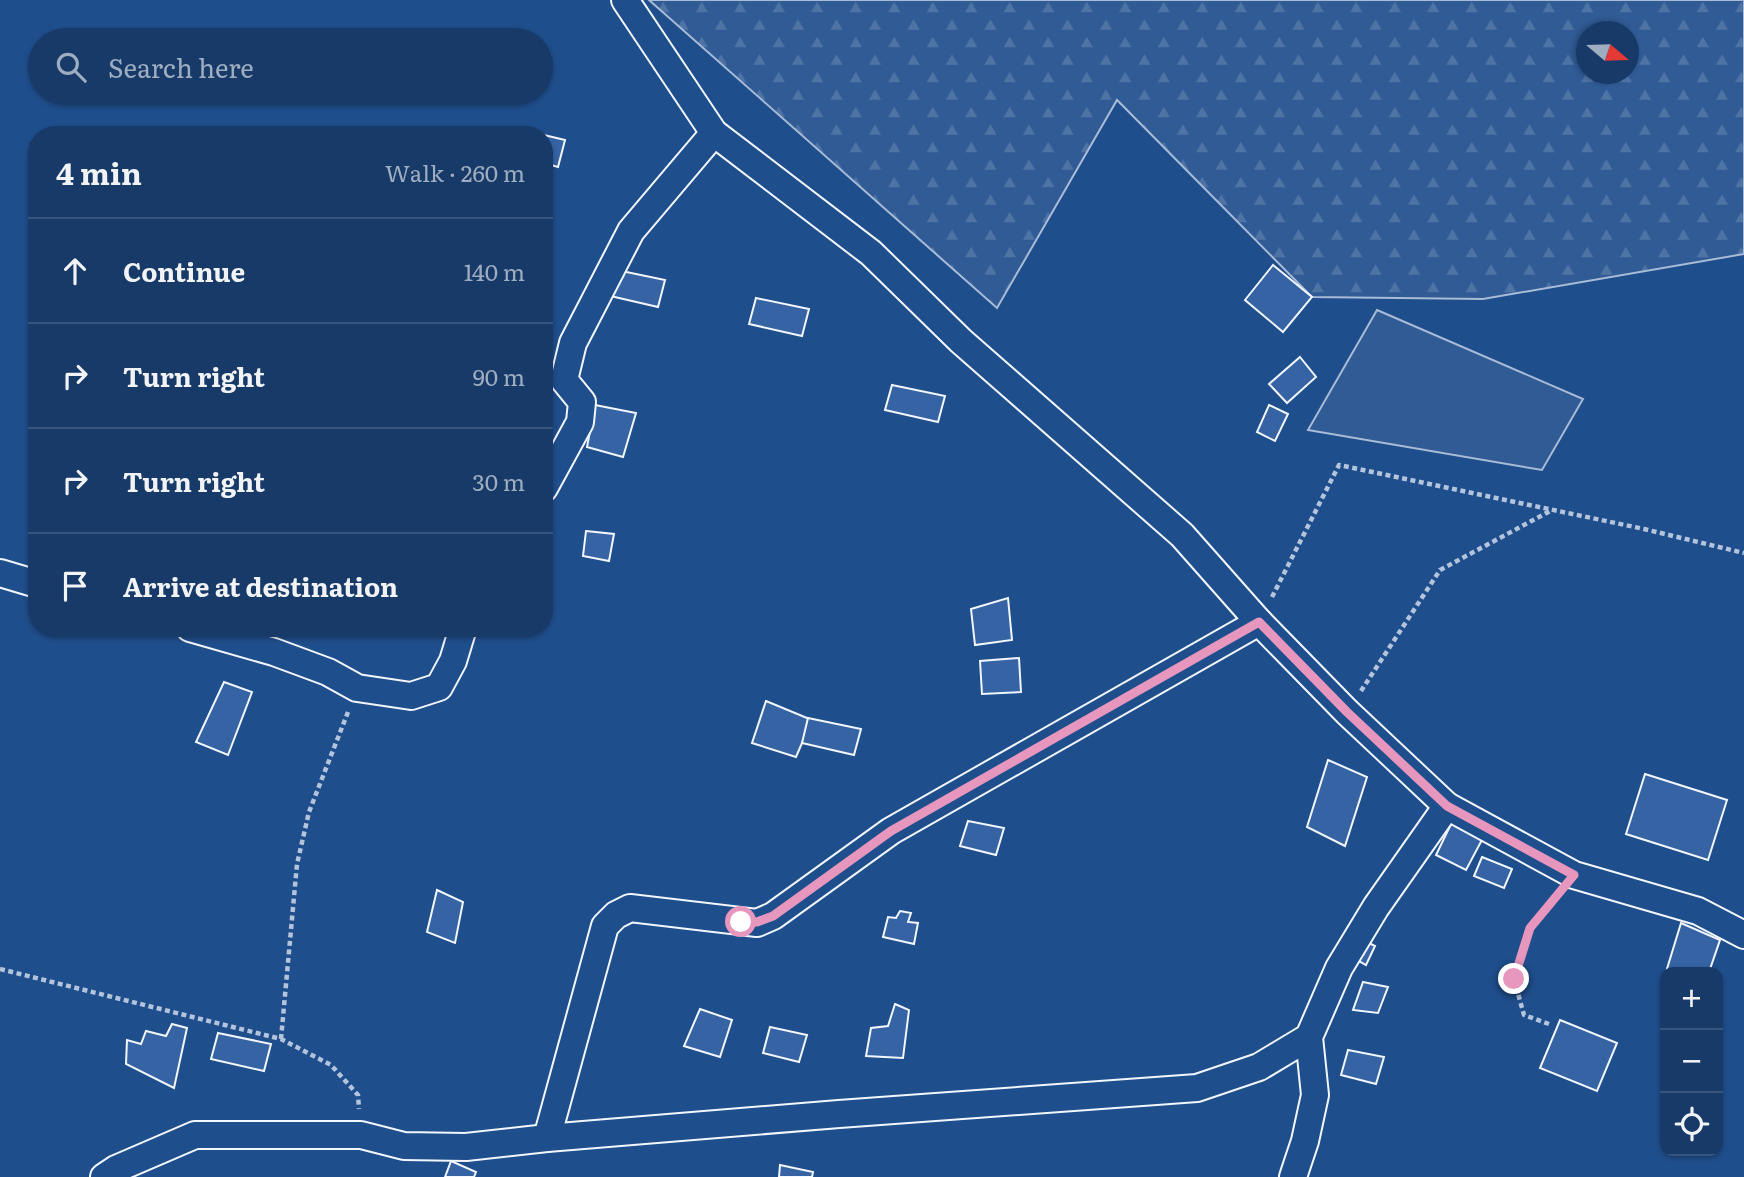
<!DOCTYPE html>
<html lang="en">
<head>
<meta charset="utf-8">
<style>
  body { margin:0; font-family:Literata,serif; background:#244571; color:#f1f3f6 }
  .controls { position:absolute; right:21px; bottom:21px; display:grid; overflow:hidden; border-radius:14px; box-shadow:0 2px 5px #0004 }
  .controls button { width:63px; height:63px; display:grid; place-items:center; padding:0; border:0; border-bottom:2px solid #36547d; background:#173a69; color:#f1f3f6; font:35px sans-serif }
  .compass { position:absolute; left:1576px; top:21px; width:63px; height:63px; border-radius:50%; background:#173a69; box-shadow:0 2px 5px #0004; rotate:109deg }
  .stop { position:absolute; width:21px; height:21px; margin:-16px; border:5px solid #e797bd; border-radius:50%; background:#fff }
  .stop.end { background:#e797bd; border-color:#fff; box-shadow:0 2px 7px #0008 }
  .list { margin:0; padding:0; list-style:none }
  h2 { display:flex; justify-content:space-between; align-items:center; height:91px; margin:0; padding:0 28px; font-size:30px }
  h2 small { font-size:23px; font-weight:400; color:#9eadc0 }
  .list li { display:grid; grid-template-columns:46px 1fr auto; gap:21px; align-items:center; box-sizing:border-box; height:105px; padding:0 28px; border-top:2px solid #36547d }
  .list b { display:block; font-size:26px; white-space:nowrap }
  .list em { font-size:23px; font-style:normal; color:#9eadc0 }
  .icon { flex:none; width:38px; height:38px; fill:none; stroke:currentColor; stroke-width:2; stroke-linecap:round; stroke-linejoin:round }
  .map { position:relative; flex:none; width:1744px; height:1177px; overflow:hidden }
  .search { position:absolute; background:#173a69; box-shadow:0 2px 5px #0004; left:28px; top:28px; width:525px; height:77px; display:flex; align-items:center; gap:18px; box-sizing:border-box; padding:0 24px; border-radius:38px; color:#9eadc0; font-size:26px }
  .panel { position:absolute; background:#173a69; box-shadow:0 2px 5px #0004; left:28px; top:126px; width:525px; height:511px; border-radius:28px }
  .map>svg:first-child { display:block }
</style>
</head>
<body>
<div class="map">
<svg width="1744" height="1177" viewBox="0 0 1744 1177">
  <defs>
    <pattern id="forest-firs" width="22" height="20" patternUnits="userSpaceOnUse" patternTransform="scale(1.75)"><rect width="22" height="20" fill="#305b95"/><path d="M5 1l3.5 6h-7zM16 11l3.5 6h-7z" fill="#4e73a5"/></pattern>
  </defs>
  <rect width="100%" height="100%" fill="#1f4e8c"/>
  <!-- built -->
  <path fill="#305b95" stroke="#a8bbd7" stroke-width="2" d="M1377 310 1583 399 1542 470 1308 430Z"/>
  <!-- forest -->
  <path fill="url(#forest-firs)" stroke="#a8bbd7" stroke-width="2" fill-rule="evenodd" d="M649 0H1744V254L1483 299 1312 297 1117 100 997 308ZM1586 32H1628V74H1586Z"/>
  <!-- building -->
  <g fill="#3563a3" stroke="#f2f6ff" stroke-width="2">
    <path d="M544 135 565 140 558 167 544 163Z"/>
    <path d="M1273 265 1312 297 1283 332 1245 300Z"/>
    <path d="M612 269 665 280 658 307 606 295Z"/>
    <path d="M756 298 809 309 802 336 749 324Z"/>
    <path d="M1300 357 1316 377 1287 403 1269 384Z"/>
    <path d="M892 385 945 396 938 422 885 410Z"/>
    <path d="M595 405 636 413 623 457 587 447Z"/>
    <path d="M1269 405 1288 414 1275 441 1257 432Z"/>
    <path d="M586 531 614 534 609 561 583 556Z"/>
    <path d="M1008 598 1012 640 975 645 971 609Z"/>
    <path d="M1019 658 1021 692 982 694 980 661Z"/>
    <path d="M224 682 252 692 228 755 196 742Z"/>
    <path d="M766 701 812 720 796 757 752 743Z"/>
    <path d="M808 718 861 729 854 755 802 743Z"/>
    <path d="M1328 760 1367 777 1345 846 1307 827Z"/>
    <path d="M1645 774 1727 800 1708 860 1626 834Z"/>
    <path d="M968 821 1004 828 996 855 960 846Z"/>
    <path d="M1452 822 1483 838 1466 870 1436 855Z"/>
    <path d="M1482 857 1512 869 1504 888 1474 876Z"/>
    <path d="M437 890 463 902 455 943 427 932Z"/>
    <path d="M900 911 911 913 908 922 918 923 914 944 883 937 888 917 896 918Z"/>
    <path d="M1681 923 1720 940 1709 972H1666Z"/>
    <path d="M1361 939 1375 946 1366 965 1352 957Z"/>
    <path d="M1363 982 1388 987 1378 1013 1353 1010Z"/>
    <path d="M895 1004 909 1010 903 1058 866 1056 871 1028 888 1026Z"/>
    <path d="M700 1009 732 1020 720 1057 684 1046Z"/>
    <path d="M1560 1020 1617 1043 1597 1091 1540 1068Z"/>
    <path d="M172 1024 187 1028 174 1088 126 1064 127 1040 141 1044 146 1031 166 1036Z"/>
    <path d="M770 1027 807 1035 799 1062 763 1053Z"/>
    <path d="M218 1033 271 1044 264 1071 211 1059Z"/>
    <path d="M1348 1050 1384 1057 1376 1084 1341 1075Z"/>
    <path d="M451 1161 476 1172 474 1177H445Z"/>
    <path d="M780 1165 813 1172 812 1177H779Z"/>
  </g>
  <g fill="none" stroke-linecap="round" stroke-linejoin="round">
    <defs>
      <g id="street">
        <path d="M625 0 714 133 871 253 961 341 1182 535 1259 622 1347 712 1447 806 1574 875 1698 911 1744 935"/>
        <path d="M544 488 580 422 582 402 564 380 573 343 631 231 714 133"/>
        <path d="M0 573 37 584"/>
        <path d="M190 628 274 652 328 672 357 688 411 696 439 687 453 661 463 628"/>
        <path d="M547 1138 605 926 616 915 630 908 757 923 773 916 891 831 1259 622"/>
        <path d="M104 1177 116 1169 195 1135H361L404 1146 466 1147 547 1138 839 1114 1197 1088 1259 1067 1309 1037"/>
        <path d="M1293 1177 1305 1141 1315 1095 1309 1037 1339 968 1376 907 1447 806"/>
      </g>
    </defs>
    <!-- street casing -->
    <use href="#street" stroke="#f2f6ff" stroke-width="30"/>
    <!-- path -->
    <g stroke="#b3c4dc" stroke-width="4.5" stroke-dasharray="5 3.5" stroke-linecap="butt">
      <path d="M1272 597 1339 465 1644 529 1744 553"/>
      <path d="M1361 691 1440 570 1552 510"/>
      <path d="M0 969 281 1039 331 1065 358 1095 359 1109"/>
      <path d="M1549 1024 1524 1015 1514 979 1530 928 1558 895"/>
      <path d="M281 1039 297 864 309 812 348 712"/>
    </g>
    <!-- street -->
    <use href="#street" stroke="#1f4e8c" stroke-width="26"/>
  </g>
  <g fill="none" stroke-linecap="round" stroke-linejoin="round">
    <!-- route -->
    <path stroke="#e797bd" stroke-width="9" d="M741 922H757L773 916 891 831 1259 622 1347 712 1447 806 1574 875 1530 928 1514 979"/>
  </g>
</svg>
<div class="controls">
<button>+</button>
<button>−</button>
<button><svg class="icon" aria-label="locate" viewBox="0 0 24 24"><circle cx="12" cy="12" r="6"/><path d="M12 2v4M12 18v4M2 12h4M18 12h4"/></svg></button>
</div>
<svg class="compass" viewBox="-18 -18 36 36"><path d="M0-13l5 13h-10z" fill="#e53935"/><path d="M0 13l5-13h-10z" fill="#9eadc0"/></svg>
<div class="stop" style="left:741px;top:922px"></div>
<div class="stop end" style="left:1514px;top:979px"></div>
<div class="search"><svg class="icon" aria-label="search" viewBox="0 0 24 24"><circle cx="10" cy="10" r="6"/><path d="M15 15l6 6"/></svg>Search here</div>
<section class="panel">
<h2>4 min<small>Walk · 260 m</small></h2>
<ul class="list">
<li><svg class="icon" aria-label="ahead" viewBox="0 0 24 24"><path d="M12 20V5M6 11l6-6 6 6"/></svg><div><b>Continue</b></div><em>140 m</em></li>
<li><svg class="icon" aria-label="right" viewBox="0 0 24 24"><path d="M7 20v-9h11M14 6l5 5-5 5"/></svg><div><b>Turn right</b></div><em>90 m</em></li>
<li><svg class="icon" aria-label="right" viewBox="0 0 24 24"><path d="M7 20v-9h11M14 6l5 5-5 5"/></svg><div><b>Turn right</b></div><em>30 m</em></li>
<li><svg class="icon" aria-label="arrive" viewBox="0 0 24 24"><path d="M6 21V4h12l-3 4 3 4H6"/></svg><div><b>Arrive at destination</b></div></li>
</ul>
</section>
</div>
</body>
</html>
